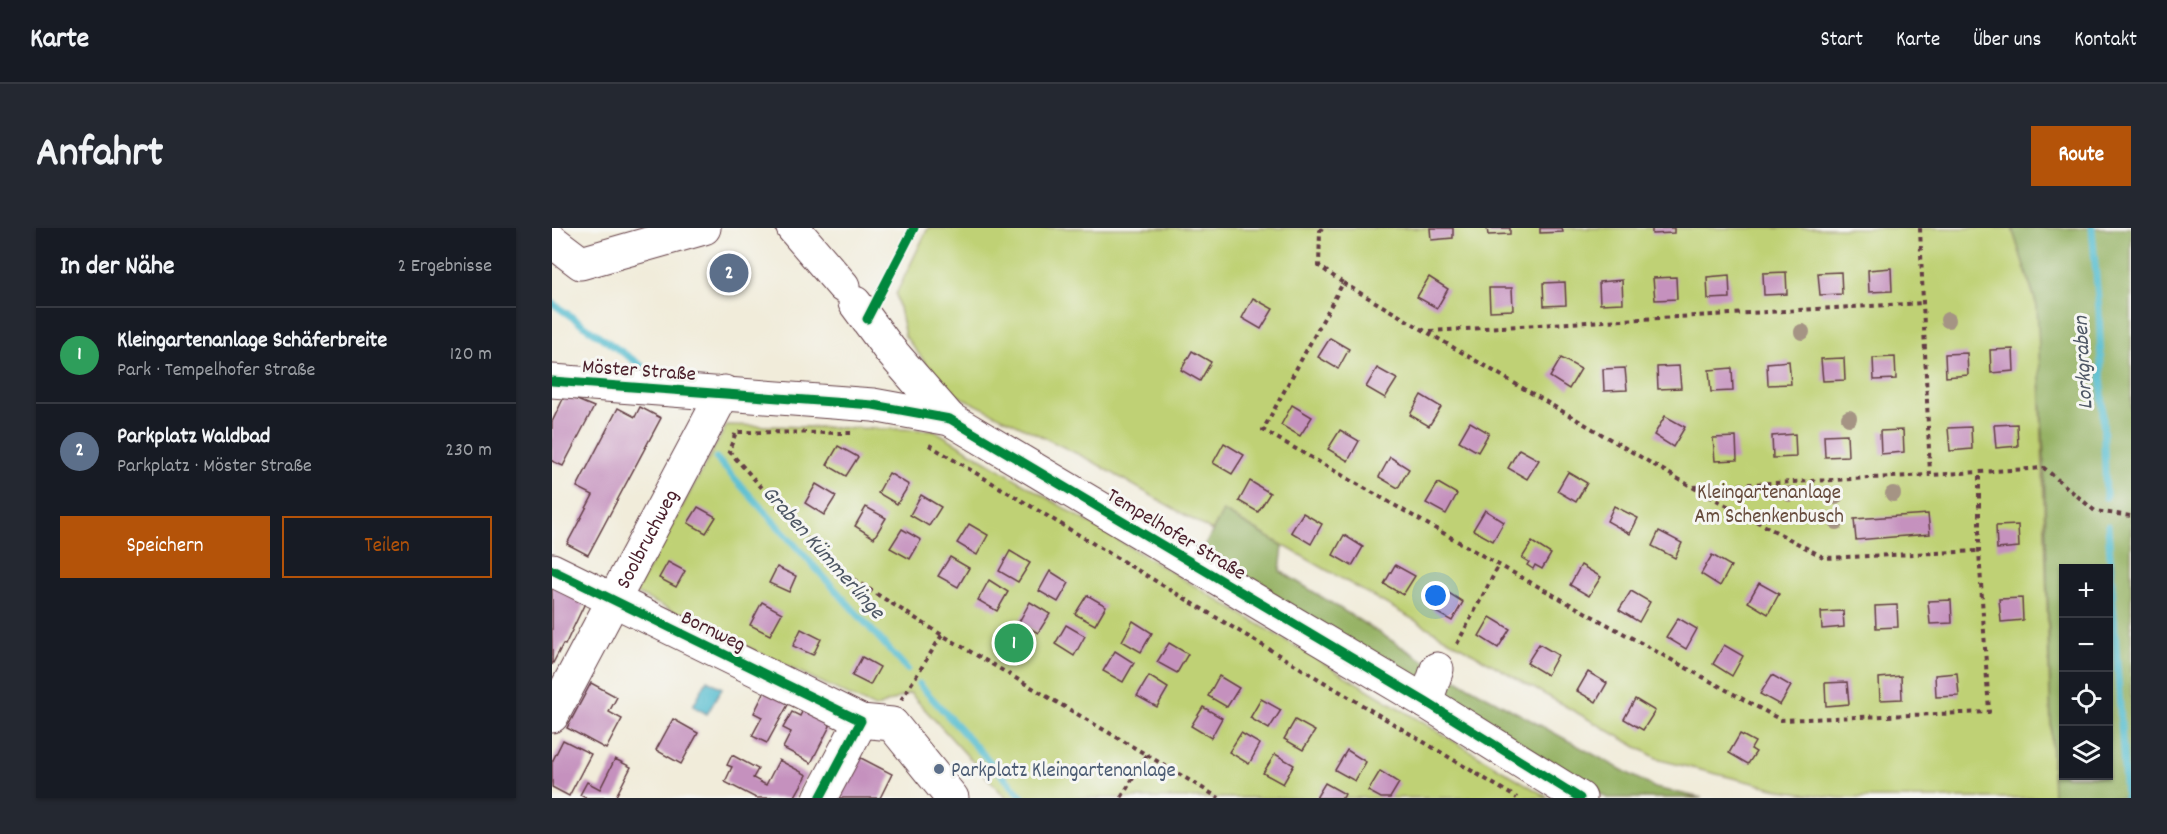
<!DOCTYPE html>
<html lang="de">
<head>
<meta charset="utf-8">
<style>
  body { margin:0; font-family:Dekko,sans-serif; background:#242831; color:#f1f3f6 }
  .controls { position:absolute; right:18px; bottom:18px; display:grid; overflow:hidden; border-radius:0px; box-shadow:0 2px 4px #0004 }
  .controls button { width:54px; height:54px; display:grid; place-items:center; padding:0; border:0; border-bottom:2px solid #363941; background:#171b24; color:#f1f3f6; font:30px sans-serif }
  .you { position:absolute; left:884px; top:368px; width:21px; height:21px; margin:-15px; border:4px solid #fff; border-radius:50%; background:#1a73e8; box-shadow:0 0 0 9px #1a73e833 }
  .badge { display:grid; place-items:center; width:39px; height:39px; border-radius:50%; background:#b45309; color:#fff; font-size:20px; font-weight:700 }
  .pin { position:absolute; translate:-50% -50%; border:3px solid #fff; box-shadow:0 2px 6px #0006 }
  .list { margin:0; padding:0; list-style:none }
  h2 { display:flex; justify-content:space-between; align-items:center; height:78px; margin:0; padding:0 24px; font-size:26px }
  h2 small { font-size:20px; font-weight:400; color:#9ea1a6 }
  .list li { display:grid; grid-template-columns:39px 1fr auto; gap:18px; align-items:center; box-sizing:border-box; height:96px; padding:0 24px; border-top:2px solid #363941 }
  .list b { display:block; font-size:22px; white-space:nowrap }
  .list p { margin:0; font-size:20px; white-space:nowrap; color:#9ea1a6 }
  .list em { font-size:20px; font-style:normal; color:#9ea1a6 }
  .actions { display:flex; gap:12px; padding:18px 24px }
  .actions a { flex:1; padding:14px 0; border:2px solid #b45309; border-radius:0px; text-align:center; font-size:21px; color:#b45309 }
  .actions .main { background:#b45309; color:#fff }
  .icon { flex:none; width:33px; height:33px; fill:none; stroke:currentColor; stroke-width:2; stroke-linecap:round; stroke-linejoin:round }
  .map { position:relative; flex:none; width:1579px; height:570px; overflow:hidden; border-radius:0px }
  header { display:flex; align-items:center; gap:36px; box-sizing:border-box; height:84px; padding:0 30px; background:#171b24; border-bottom:2px solid #363941 }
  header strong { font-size:28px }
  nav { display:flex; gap:33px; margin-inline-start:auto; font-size:21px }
  .intro { display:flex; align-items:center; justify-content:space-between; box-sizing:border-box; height:144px; padding:0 36px }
  h1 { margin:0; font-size:42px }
  .button { padding:15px 27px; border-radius:0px; background:#b45309; color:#fff; font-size:21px; font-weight:700 }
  main { display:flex; gap:36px; padding:0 36px }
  aside { flex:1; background:#171b24; border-radius:0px; box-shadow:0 2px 4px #0004 }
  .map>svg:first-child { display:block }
</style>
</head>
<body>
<header>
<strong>Karte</strong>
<nav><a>Start</a><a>Karte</a><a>Über uns</a><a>Kontakt</a></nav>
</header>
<div class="intro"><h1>Anfahrt</h1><a class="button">Route</a></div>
<main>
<aside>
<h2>In der Nähe<small>2 Ergebnisse</small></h2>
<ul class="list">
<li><span class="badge" style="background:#2e9e5b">1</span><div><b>Kleingartenanlage Schäferbreite</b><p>Park · Tempelhofer Straße</p></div><em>120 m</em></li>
<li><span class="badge" style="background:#5c6f8a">2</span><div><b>Parkplatz Waldbad</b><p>Parkplatz · Möster Straße</p></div><em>230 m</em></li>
</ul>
<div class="actions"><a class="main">Speichern</a><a>Teilen</a></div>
</aside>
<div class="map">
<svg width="1579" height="570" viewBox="0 0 1579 570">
  <rect width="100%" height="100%" fill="#f6f6f2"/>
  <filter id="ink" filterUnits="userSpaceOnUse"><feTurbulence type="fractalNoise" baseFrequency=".0167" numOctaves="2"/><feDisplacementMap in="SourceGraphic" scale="12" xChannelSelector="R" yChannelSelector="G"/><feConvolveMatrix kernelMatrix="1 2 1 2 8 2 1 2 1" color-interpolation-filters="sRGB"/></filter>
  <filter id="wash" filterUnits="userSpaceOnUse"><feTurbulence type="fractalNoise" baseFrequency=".008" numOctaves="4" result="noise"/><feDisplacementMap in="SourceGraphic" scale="24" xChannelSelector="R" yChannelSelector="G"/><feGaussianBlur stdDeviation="1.35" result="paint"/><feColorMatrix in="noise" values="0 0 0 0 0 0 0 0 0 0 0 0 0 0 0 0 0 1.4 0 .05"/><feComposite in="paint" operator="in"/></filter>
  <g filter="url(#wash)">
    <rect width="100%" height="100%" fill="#f1ecda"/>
    <!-- green -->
    <g fill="#bfd174" stroke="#847850" stroke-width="1.5">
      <path d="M376 0H1460L1486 81 1501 570H1287L1234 563 1108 532 671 283 660 303 540 233 394 162 353 108 344 66Z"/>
      <path d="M175 197 382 202 997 570H454L358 465 323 480 83 365Z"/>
    </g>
    <!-- forest -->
    <g fill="#97b366" stroke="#706948" stroke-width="1.5" fill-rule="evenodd">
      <path d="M1460 0H1579V570H1501L1492 231 1485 78ZM1556 340V548H1512V340Z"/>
      <path d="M671 283 731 318 728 343 885 441 1103 560 1150 570H1055L648 327Z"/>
    </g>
    <!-- water -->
    <path fill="#52bccf" stroke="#4e6e7d" stroke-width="1.5" d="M155 452 170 460 155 486 141 478Z"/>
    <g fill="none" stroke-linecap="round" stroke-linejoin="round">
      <!-- stream -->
      <g stroke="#52bccf" stroke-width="7">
        <path d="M1540 0 1547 82 1554 269"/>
        <path d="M0 75 90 138"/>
        <path d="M164 230 355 441"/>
        <path d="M1556 298 1574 570"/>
        <path d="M367 456 471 570"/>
      </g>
    </g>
    <g id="blocks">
      <!-- building -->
      <g fill="#c591be">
        <path d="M878 0H901V10L879 12Z"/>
        <path d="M935 0H958V6L936 7Z"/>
        <path d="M988 0H1010L1011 4 988 5Z"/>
        <path d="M1100 0H1122V5L1100 6Z"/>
        <path d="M1339 40 1340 63 1317 64 1316 42Z"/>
        <path d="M1234 44 1235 66 1212 67 1211 45Z"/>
        <path d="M1289 44 1290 66 1268 67 1266 45Z"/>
        <path d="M1177 47 1178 70 1156 71 1155 49Z"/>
        <path d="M877 49 896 61 885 80 865 69Z"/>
        <path d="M1124 49 1125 71 1103 72 1101 50Z"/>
        <path d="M1070 52 1071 75 1048 76 1047 54Z"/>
        <path d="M1013 54 1014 77 992 78 991 55Z"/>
        <path d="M937 60H960L961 82 938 83Z"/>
        <path d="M701 70 721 81 709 101 690 90Z"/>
        <path d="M778 110 797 121 786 141 766 129Z"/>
        <path d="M1461 121 1462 143 1439 145 1438 122Z"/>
        <path d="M640 123 659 134 648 153 629 142Z"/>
        <path d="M1415 125 1416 147 1394 149 1393 126Z"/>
        <path d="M1343 129 1344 151 1322 152 1321 130Z"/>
        <path d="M1009 130 1029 141 1017 161 998 149Z"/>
        <path d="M1292 130 1293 152 1271 153 1269 131Z"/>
        <path d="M1237 133 1239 156 1216 157 1215 135Z"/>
        <path d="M1127 138 1129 160 1106 161 1105 139Z"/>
        <path d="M825 140 845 151 833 170 814 159Z"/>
        <path d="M1073 140 1075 162 1052 163 1051 141Z"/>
        <path d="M1180 140 1181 163 1159 164 1157 142Z"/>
        <path d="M13 167 42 179 11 238 0 233V194Z"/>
        <path d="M869 167 889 179 877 198 858 187Z"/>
        <path d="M740 177 760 189 748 208 729 197Z"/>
        <path d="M88 179 109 190 36 327 15 316 41 267 25 259 66 180 83 189Z"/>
        <path d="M1113 188 1133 199 1121 219 1102 207Z"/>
        <path d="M918 194 937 205 926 224 907 213Z"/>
        <path d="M1465 196 1466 218 1444 220 1442 197Z"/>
        <path d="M1419 199 1420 221 1398 223 1396 200Z"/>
        <path d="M788 202 807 213 796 233 776 221Z"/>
        <path d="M1351 202 1352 224 1329 226 1328 203Z"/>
        <path d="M1243 206 1244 229 1221 230 1220 208Z"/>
        <path d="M1295 206 1296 228 1273 229 1272 207Z"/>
        <path d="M1184 209 1185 232 1163 233 1161 210Z"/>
        <path d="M672 215 692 227 680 246 661 235Z"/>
        <path d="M286 218 306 229 294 248 275 237Z"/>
        <path d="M967 221 987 232 975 251 956 240Z"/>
        <path d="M838 229 857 241 846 260 827 249Z"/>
        <path d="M1016 244 1035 255 1024 274 1005 263Z"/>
        <path d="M337 245 357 257 345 276 326 265Z"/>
        <path d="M698 253 718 265 706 284 687 273Z"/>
        <path d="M886 255 905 266 894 286 874 275Z"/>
        <path d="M264 256 284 268 272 287 253 275Z"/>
        <path d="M369 267 389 279 377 298 358 287Z"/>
        <path d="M1062 278 1086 290 1078 306 1055 293Z"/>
        <path d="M146 279 164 289 154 305 136 295Z"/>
        <path d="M314 279 334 290 322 310 303 298Z"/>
        <path d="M933 282 952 294 941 313 921 302Z"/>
        <path d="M751 285 770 296 759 316 739 304Z"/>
        <path d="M1376 286 1378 306 1304 312 1302 291Z"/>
        <path d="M417 296 436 307 425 327 405 315Z"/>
        <path d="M1466 297 1467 319 1445 321 1444 298Z"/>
        <path d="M350 301 369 312 358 331 338 320Z"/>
        <path d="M1107 303 1130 315 1123 330 1100 318Z"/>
        <path d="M792 307 811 319 800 338 781 327Z"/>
        <path d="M980 314 999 326 990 341 983 337 981 341 975 337 977 334 970 330Z"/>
        <path d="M458 323 478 335 466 354 447 343Z"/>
        <path d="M1160 327 1179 338 1168 358 1149 346Z"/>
        <path d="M398 329 417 340 406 359 386 348Z"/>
        <path d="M116 334 133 343 124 359 107 350Z"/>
        <path d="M843 337 863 348 851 367 832 356Z"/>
        <path d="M1029 337 1049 349 1037 368 1018 357Z"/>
        <path d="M225 339 244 348 237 364 217 355Z"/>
        <path d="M498 343 517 355 506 374 487 363Z"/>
        <path d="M437 352 456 364 445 383 426 372Z"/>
        <path d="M0 355 33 375 13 417 11 416 0 437Z"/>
        <path d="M1207 355 1227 366 1216 386 1196 374Z"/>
        <path d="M892 362 911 374 900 393 880 382Z"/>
        <path d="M1079 363 1098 374 1087 394 1067 382Z"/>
        <path d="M535 367 554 378 543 397 523 386Z"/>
        <path d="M1470 370 1471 392 1449 394 1447 371Z"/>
        <path d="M1399 372 1400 395 1378 396 1376 373Z"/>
        <path d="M210 374 230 385 218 407 198 397Z"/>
        <path d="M478 374 498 386 486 405 467 394Z"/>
        <path d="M1345 377 1346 399 1324 400 1323 378Z"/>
        <path d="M1291 383 1292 399 1270 401 1269 384Z"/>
        <path d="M938 389 958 401 946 420 927 408Z"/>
        <path d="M1126 390 1145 401 1134 421 1114 409Z"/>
        <path d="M581 393 600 405 589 424 570 413Z"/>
        <path d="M514 397 533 408 522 428 503 416Z"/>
        <path d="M249 401 269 411 261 427 241 418Z"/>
        <path d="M617 415 636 426 625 445 605 434Z"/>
        <path d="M987 416 1006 427 995 447 975 435Z"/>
        <path d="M1172 417 1191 428 1180 448 1161 436Z"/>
        <path d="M563 423 582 435 571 454 551 443Z"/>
        <path d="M310 429 328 439 318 457 300 448Z"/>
        <path d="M1036 444 1055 455 1044 474 1025 463Z"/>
        <path d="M1405 445 1407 468 1384 469 1383 447Z"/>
        <path d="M1220 447 1239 458 1228 477 1208 466Z"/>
        <path d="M597 448 616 460 605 479 585 468Z"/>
        <path d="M667 448 687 460 675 479 656 468Z"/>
        <path d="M1349 448 1350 471 1328 472 1327 450Z"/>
        <path d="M1295 454 1297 476 1274 478 1273 455Z"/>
        <path d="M39 455 65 469 57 484 70 491 54 521 15 500Z"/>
        <path d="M214 461 238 473 215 515 200 508 210 489 202 485Z"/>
        <path d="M709 471 729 482 717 501 698 490Z"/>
        <path d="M1083 471 1103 483 1091 502 1072 491Z"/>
        <path d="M253 478 276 491 278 498 259 535 231 520 239 504 231 500 240 484 248 488Z"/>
        <path d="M651 479 670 490 659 510 639 498Z"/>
        <path d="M121 491 146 505 129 536 104 522Z"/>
        <path d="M743 492 763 503 751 522 732 511Z"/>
        <path d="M689 505 708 516 697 536 677 524Z"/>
        <path d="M1188 506 1203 514 1199 521 1204 524 1196 536 1177 525Z"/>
        <path d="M11 512 39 526 17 568 0 559V534Z"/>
        <path d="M795 522 814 534 803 553 783 542Z"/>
        <path d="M723 526 742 537 731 556 711 545Z"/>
        <path d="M180 527 206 541 201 550 214 557 227 532 255 547 242 570H204L173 554 180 539 175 537Z"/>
        <path d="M305 528 340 546 328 570H284Z"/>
        <path d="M63 531 79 539 63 570H34L28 567 35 554 48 561Z"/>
        <path d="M828 543 847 555 838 570H829L816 563Z"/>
        <path d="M773 555 793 566 791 570H764Z"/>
      </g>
    </g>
  </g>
  <g filter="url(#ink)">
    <use href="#blocks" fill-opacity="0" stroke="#633e45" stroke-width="1.5"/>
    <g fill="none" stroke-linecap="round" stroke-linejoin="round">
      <defs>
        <g id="minor">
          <path d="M241 0 291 58"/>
          <path d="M0 13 29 35 152 0"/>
          <path d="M303 75 337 121 398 191"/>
          <path d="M0 153 321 177 398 191 874 474 1028 570"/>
          <path d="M0 342 309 493 340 496 400 570"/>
          <path d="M874 474 885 441"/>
          <path id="s1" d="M0 488 172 164"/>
          <path d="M268 570 309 493"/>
        </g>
      </defs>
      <!-- minor casing -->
      <use href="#minor" stroke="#633e45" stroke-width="35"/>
      <!-- path -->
      <g stroke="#633e45" stroke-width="4" stroke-dasharray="4.5 4.5" stroke-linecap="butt">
        <path d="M770 0 768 3 767 38 791 55 711 202 947 337 1229 492 1437 484 1427 323V245"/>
        <path d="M1368 0 1378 247 1492 240 1543 283 1579 288"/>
        <path d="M791 55 1140 259 1273 330 1427 323"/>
        <path d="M878 103 1372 75"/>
        <path d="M299 205 184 204 177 223 280 338 390 407 595 527 569 570"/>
        <path d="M377 217 965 570"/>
        <path d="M1142 259 1378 247"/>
        <path d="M905 416 947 337"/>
        <path d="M349 472 390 407"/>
        <path d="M595 527 667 570"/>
      </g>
      <!-- minor -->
      <use href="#minor" stroke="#fff" stroke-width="33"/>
      <defs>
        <g id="cycleway">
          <path d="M315 91 362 0"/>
          <path d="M0 153 321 177 398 191 874 474 1028 570"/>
          <path d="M0 342 309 493 268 570"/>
        </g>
      </defs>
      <!-- cycleway casing -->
      <use href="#cycleway" stroke="#f6f6f2" stroke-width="13"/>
      <!-- cycleway -->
      <use href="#cycleway" stroke="#00873e" stroke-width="9"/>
    </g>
    <!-- trees -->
    <g fill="#a59484">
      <circle cx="1396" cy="92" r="8"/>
      <circle cx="1250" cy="104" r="8"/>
      <circle cx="1297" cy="190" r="8"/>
      <circle cx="1238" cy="266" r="8"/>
      <circle cx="1341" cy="266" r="8"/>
      <circle cx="1283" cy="269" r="8"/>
      <circle cx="1285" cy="294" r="8"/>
    </g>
  </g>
  <!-- markers -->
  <circle fill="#5c6f8a" stroke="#f6f6f2" stroke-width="2" cx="387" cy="541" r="6"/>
  <g text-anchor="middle" stroke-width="6" stroke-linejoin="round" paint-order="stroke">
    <!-- street labels -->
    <g font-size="21" fill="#4a1f2b" stroke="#f6f6f2">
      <text transform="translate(87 141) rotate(4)" y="7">Möster Straße</text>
      <text transform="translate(625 305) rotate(31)" y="7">Tempelhofer Straße</text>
      <text dy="7" stroke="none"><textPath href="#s1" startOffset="201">Soolbruchweg</textPath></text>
      <text transform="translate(162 402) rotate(26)" y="7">Bornweg</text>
    </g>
    <!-- park labels -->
    <g font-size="21" fill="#674c3d" stroke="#f6f6f2">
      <text x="1217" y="270">Kleingartenanlage<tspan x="1217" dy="24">Am Schenkenbusch</tspan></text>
    </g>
    <!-- service labels -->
    <g font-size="21" fill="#4e5e75" stroke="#f6f6f2" text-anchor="start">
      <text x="399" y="548">Parkplatz Kleingartenanlage</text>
    </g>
    <!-- water labels -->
    <g font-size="22" font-style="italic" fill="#4d5664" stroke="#f6f6f2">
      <text transform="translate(1529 135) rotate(-93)" y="8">Lorkgraben</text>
      <text transform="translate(273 323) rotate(48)" y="8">Graben Kümmerlinge</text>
    </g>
  </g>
</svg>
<div class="controls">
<button>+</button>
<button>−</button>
<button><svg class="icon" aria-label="locate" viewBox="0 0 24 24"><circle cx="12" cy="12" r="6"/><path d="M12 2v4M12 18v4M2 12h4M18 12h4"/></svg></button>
<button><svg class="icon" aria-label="layers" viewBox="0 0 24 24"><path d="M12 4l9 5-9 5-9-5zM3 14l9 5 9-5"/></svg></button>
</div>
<div class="you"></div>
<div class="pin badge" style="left:462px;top:415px;background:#2e9e5b">1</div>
<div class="pin badge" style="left:177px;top:45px;background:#5c6f8a">2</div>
</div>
</main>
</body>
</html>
